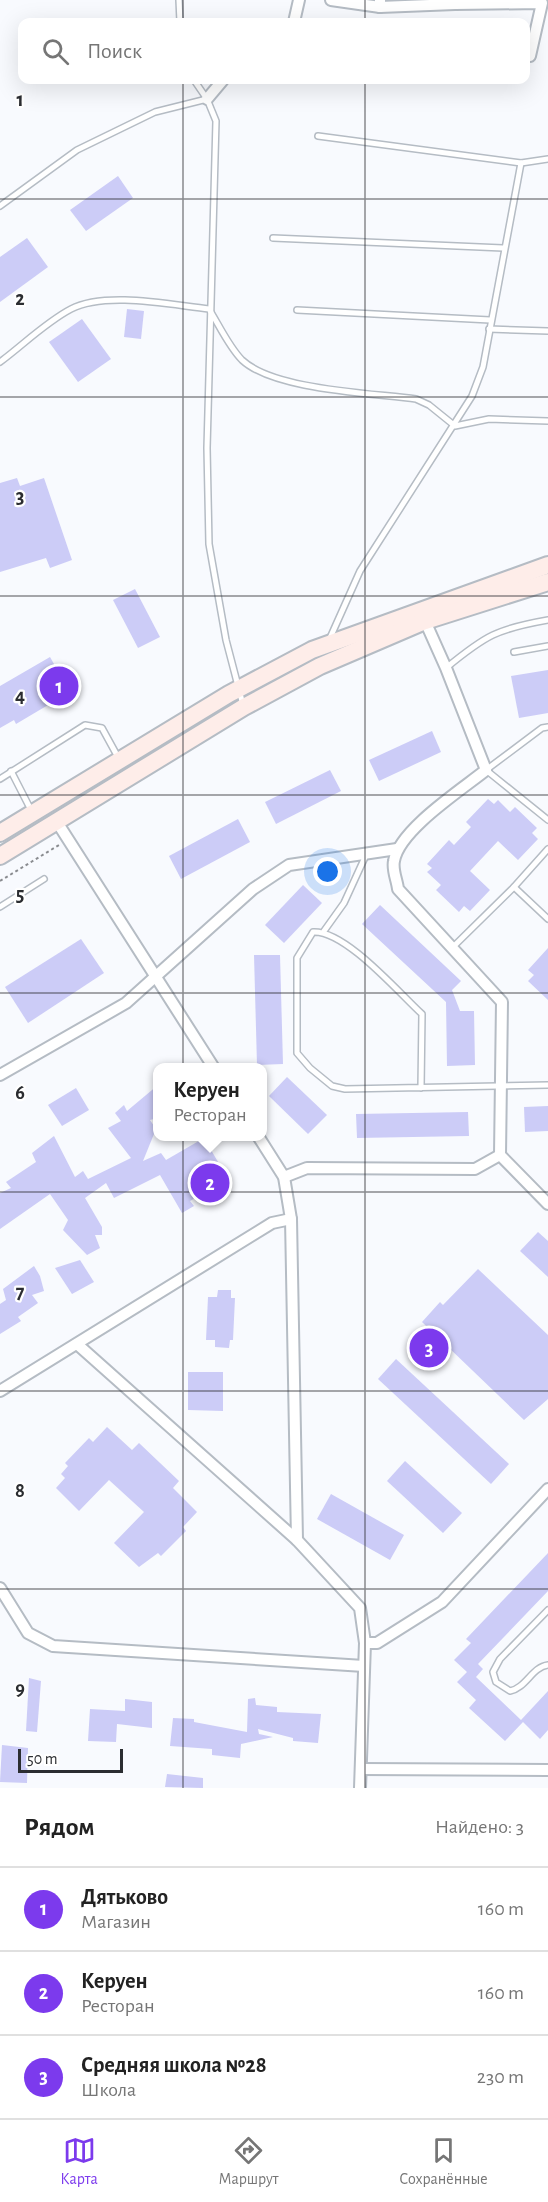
<!DOCTYPE html>
<html lang="ru">
<head>
<meta charset="utf-8">
<style>
  body { margin:0; font-family:"Alegreya Sans",sans-serif; background:#f6f6f6; color:#222 }
  .scale { position:absolute; left:18px; bottom:15px; width:105px; box-sizing:border-box; padding-left:6px; border:3px solid #2b2d31; border-top:0; font-size:16px; line-height:21px; white-space:nowrap; color:#2b2d31; -webkit-text-stroke:4px #fff; paint-order:stroke }
  .you { position:absolute; left:328px; top:872px; width:21px; height:21px; margin:-15px; border:4px solid #fff; border-radius:50%; background:#1a73e8; box-shadow:0 0 0 9px #1a73e833 }
  .badge { display:grid; place-items:center; width:39px; height:39px; border-radius:50%; background:#7c3aed; color:#fff; font-size:20px; font-weight:700 }
  .pin { position:absolute; translate:-50% -50%; border:3px solid #fff; box-shadow:0 2px 6px #0006 }
  .popup { position:absolute; left:153px; top:1063px; width:114px; height:78px; box-sizing:border-box; display:grid; place-content:center; border-radius:12px; background:#fff; filter:drop-shadow(0 2px 4px #0005); font-size:20px; white-space:nowrap; color:#767676 }
  .popup b { font-size:22px; color:#222 }
  .popup::after { content:''; position:absolute; left:50%; top:100%; margin-left:-12px; border:12px solid transparent; border-top-color:#fff }
  .list { margin:0; padding:0; list-style:none }
  h2 { display:flex; justify-content:space-between; align-items:center; height:78px; margin:0; padding:0 24px; font-size:26px }
  h2 small { font-size:20px; font-weight:400; color:#767676 }
  .list li { display:grid; grid-template-columns:39px 1fr auto; gap:18px; align-items:center; box-sizing:border-box; height:84px; padding:0 24px; border-top:2px solid #e0e0e0 }
  .list b { display:block; font-size:22px; white-space:nowrap }
  .list p { margin:0; font-size:20px; white-space:nowrap; color:#767676 }
  .list em { font-size:20px; font-style:normal; color:#767676 }
  .icon { flex:none; width:33px; height:33px; fill:none; stroke:currentColor; stroke-width:2; stroke-linecap:round; stroke-linejoin:round }
  .map { position:relative; flex:none; width:548px; height:1788px; overflow:hidden }
  .search { position:absolute; background:#fff; box-shadow:0 6px 24px #0002; left:18px; right:18px; top:18px; height:66px; display:flex; align-items:center; gap:15px; box-sizing:border-box; padding:0 21px; border-radius:12px; color:#767676; font-size:22px }
  .sheet { height:330px; background:#fff }
  nav { display:flex; justify-content:space-around; align-items:center; box-sizing:border-box; height:84px; border-top:2px solid #e0e0e0; background:#fff; font-size:16px; color:#767676 }
  nav a { display:grid; justify-items:center; gap:3px }
  nav .on { color:#7c3aed }
  .map>svg:first-child { display:block }
</style>
</head>
<body>
<div class="map">
<svg width="548" height="1788" viewBox="0 0 548 1788">
  <rect width="100%" height="100%" fill="#f8fafe"/>
  <!-- building -->
  <g fill="#ccccf7">
    <path d="M118 176 133 198 86 231 70 210Z"/>
    <path d="M27 238 48 267 0 302V257Z"/>
    <path d="M127 309 144 311 141 339 124 337Z"/>
    <path d="M82 319 111 359 78 382 49 342Z"/>
    <path d="M17 478 20 486 44 478 72 560 50 568 46 558 0 572V483Z"/>
    <path d="M135 589 160 637 138 648 113 600Z"/>
    <path d="M50 657 70 692 16 724 14 720 0 728V686Z"/>
    <path d="M548 670V713L519 718 511 676Z"/>
    <path d="M432 731 441 752 379 781 369 760Z"/>
    <path d="M330 770 341 791 276 824 265 802Z"/>
    <path d="M488 799 494 804 498 800 510 812 515 807 537 828 532 833 538 839 518 860 498 841 470 871 490 890 470 911 464 906 459 912 436 890 441 885 427 872 432 868 427 864 449 840 454 845 471 827 466 822Z"/>
    <path d="M238 819 250 842 181 879 169 856Z"/>
    <path d="M303 885 322 903 284 943 265 925Z"/>
    <path d="M380 905 461 981 452 990 460 1011H474L475 1065 447 1066 446 1002 362 924Z"/>
    <path d="M81 939 104 973 28 1023 5 987Z"/>
    <path d="M548 948V1000L528 981 534 975 528 970Z"/>
    <path d="M254 955H280L283 1064 257 1065Z"/>
    <path d="M287 1077 327 1115 308 1134 269 1096Z"/>
    <path d="M158 1085V1118L150 1120 156 1129 143 1161 161 1153 166 1160 204 1138 228 1179 190 1201 194 1206 182 1213 160 1175 114 1198 106 1183 85 1198 102 1227V1235H95L100 1248 87 1255 63 1230 68 1220 50 1194 0 1229V1193L11 1188 6 1182 36 1162 32 1153 54 1136 75 1177 83 1171 88 1179 131 1158 108 1128 121 1121 115 1113 124 1105 127 1111Z"/>
    <path d="M76 1088 89 1110 62 1126 48 1105Z"/>
    <path d="M548 1106V1131L525 1132 524 1107Z"/>
    <path d="M468 1112 469 1136 357 1138 356 1114Z"/>
    <path d="M538 1232 548 1241V1277L520 1251Z"/>
    <path d="M80 1260 94 1282 72 1294 55 1268Z"/>
    <path d="M34 1266 40 1276 44 1291 32 1295 38 1303 18 1317 21 1321 0 1334V1304L6 1300 3 1289Z"/>
    <path d="M478 1269 548 1335V1399L524 1420 422 1322 440 1302 443 1305Z"/>
    <path d="M218 1290H231V1298H235L233 1340H230L229 1348 215 1347V1340H206L208 1297H217Z"/>
    <path d="M396 1359 509 1464 491 1484 378 1379Z"/>
    <path d="M188 1372H223V1411L188 1410Z"/>
    <path d="M107 1427 132 1450 139 1443 179 1481 173 1488 197 1512 183 1527 186 1531 161 1556 158 1553 139 1567 114 1543 144 1512 109 1480 79 1511 56 1488 65 1478 61 1474 68 1466 65 1463 89 1438 93 1442Z"/>
    <path d="M405 1461 462 1513 443 1533 387 1481Z"/>
    <path d="M331 1494 404 1535 390 1560 317 1519Z"/>
    <path d="M548 1553V1591L478 1664 483 1669 476 1677 521 1720 548 1691V1730L540 1739 523 1722 505 1741 469 1708 476 1700 457 1682 467 1672 454 1660 471 1643 466 1639Z"/>
    <path d="M29 1678 41 1681 37 1732 26 1731Z"/>
    <path d="M255 1698 256 1705 277 1707V1712L321 1714 318 1743 293 1741V1738L258 1729 259 1734 273 1737 241 1744 240 1758 212 1755V1749L170 1746 173 1718 194 1719V1722L247 1732 248 1699Z"/>
    <path d="M125 1699 152 1702V1728L117 1724 116 1742 88 1741 90 1709 125 1711Z"/>
    <path d="M2 1745 28 1748 27 1783 0 1782Z"/>
    <path d="M167 1774 203 1778V1788L165 1787Z"/>
  </g>
  <g fill="none" stroke-linecap="round" stroke-linejoin="round">
    <defs>
      <g id="lane">
        <path d="M179 0 180 22"/>
        <path d="M194 80 207 99 216 121 207 448 209 544 226 640 243 705"/>
        <path d="M318 136 521 163 548 159"/>
        <path d="M0 206 77 150 155 112 207 99"/>
        <path d="M273 238 503 248"/>
        <path d="M297 310 490 320"/>
        <path d="M489 329 548 331"/>
        <path d="M0 362C23 345 46 322 71 309 106 291 171 305 209 309 219 325 229 347 242 360 274 390 371 393 416 399L429 405 455 426 489 419 548 421"/>
        <path d="M330 638 360 571 472 396 483 367 521 163"/>
        <path d="M514 652 548 646"/>
        <path d="M446 668C486 635 497 629 548 620"/>
        <path d="M548 727 542 728 486 770 548 820"/>
        <path d="M11 771 32 812"/>
        <path d="M0 779 85 725 102 728 119 759"/>
        <path d="M514 887 548 849"/>
        <path d="M0 907 44 879"/>
        <path d="M324 931 344 903 366 855"/>
        <path d="M452 948 514 887 548 919"/>
        <path d="M421 1088 422 1014C398 992 345 930 313 932L297 958V1053L310 1068 332 1086 345 1089 548 1085"/>
        <path d="M548 1610 500 1659 493 1672 496 1682 510 1691C526 1688 532 1667 548 1665"/>
      </g>
      <g id="street">
        <path d="M331 0 380 7V0"/>
        <path d="M455 4 542 3 530 56"/>
        <path d="M380 7 455 4 456 0"/>
        <path d="M294 22 299 0"/>
        <path d="M207 99 223 80"/>
        <path d="M425 621 446 668 486 770C461 790 399 830 394 861 392 870 397 880 398 889L502 1002 500 1155 548 1204"/>
        <path d="M57 822 214 1068"/>
        <path d="M0 1075 126 1003 253 889 289 865 397 849"/>
        <path d="M258 1136 284 1177 291 1219 297 1540 360 1608 365 1643 360 1788"/>
        <path d="M284 1177 307 1168 475 1169 500 1155"/>
        <path d="M77 1344 297 1540"/>
        <path d="M0 1391 272 1223 291 1219"/>
        <path d="M0 1588 28 1633 53 1646 364 1666"/>
        <path d="M365 1643H377L442 1602 548 1489"/>
        <path d="M361 1769 548 1770"/>
      </g>
      <g id="secondary">
        <path d="M0 833 229 694 312 650 548 565"/>
        <path d="M0 856 244 707 320 666 425 621 548 582"/>
      </g>
    </defs>
    <!-- lane casing -->
    <use href="#lane" stroke="#b5bcc4" stroke-width="8"/>
    <!-- street casing -->
    <use href="#street" stroke="#b5bcc4" stroke-width="14"/>
    <!-- secondary casing -->
    <use href="#secondary" stroke="#b5bcc4" stroke-width="20"/>
    <!-- path -->
    <path stroke="#8a8c90" stroke-width="2" stroke-dasharray="3 3" stroke-linecap="butt" d="M0 881 59 845"/>
    <!-- lane -->
    <use href="#lane" stroke="#fff" stroke-width="5"/>
    <!-- street -->
    <use href="#street" stroke="#fff" stroke-width="10"/>
    <!-- secondary -->
    <use href="#secondary" stroke="#feede9" stroke-width="16"/>
  </g>
  <!-- grid -->
  <path fill="none" stroke="#2b2d31" stroke-width="1.5" stroke-opacity="0.55" d="M183 0V22M365 0V22M183 80V1788M365 80V1788M0 199H548M0 397H548M0 596H548M0 795H548M0 993H548M0 1192H548M0 1391H548M0 1589H548"/>
  <g font-size="20" text-anchor="middle" font-weight="bold" fill="#2b2d31" stroke="#fff" stroke-width="4.5" stroke-linejoin="round" paint-order="stroke">
    <text x="20" y="106">1</text>
    <text x="20" y="305">2</text>
    <text x="20" y="503">3</text>
    <text x="20" y="702">4</text>
    <text x="20" y="901">5</text>
    <text x="20" y="1099">6</text>
    <text x="20" y="1298">7</text>
    <text x="20" y="1497">8</text>
    <text x="20" y="1695">9</text>
  </g>
</svg>
<div class="scale">50 m</div>
<div class="you"></div>
<div class="pin badge" style="left:59px;top:686px">1</div>
<div class="pin badge" style="left:210px;top:1183px">2</div>
<div class="popup"><b>Керуен</b>Ресторан</div>
<div class="pin badge" style="left:429px;top:1348px">3</div>
<div class="search"><svg class="icon" aria-label="search" viewBox="0 0 24 24"><circle cx="10" cy="10" r="6"/><path d="M15 15l6 6"/></svg>Поиск</div>
</div>
<section class="sheet">
<h2>Рядом<small>Найдено: 3</small></h2>
<ul class="list">
<li><span class="badge">1</span><div><b>Дятьково</b><p>Магазин</p></div><em>160 m</em></li>
<li><span class="badge">2</span><div><b>Керуен</b><p>Ресторан</p></div><em>160 m</em></li>
<li><span class="badge">3</span><div><b>Средняя школа №28</b><p>Школа</p></div><em>230 m</em></li>
</ul>
</section>
<nav>
<a class="on"><svg class="icon" aria-label="map" viewBox="0 0 24 24"><path d="M3 6l6-2 6 2 6-2v14l-6 2-6-2-6 2zM9 4v14M15 6v14"/></svg>Карта</a>
<a><svg class="icon" aria-label="directions" viewBox="0 0 24 24"><path d="M12 3l9 9-9 9-9-9zM9 14v-3h6M13 9l2 2-2 2"/></svg>Маршрут</a>
<a><svg class="icon" aria-label="saved" viewBox="0 0 24 24"><path d="M7 4h10v16l-5-4-5 4z"/></svg>Сохранённые</a>
</nav>
</body>
</html>
